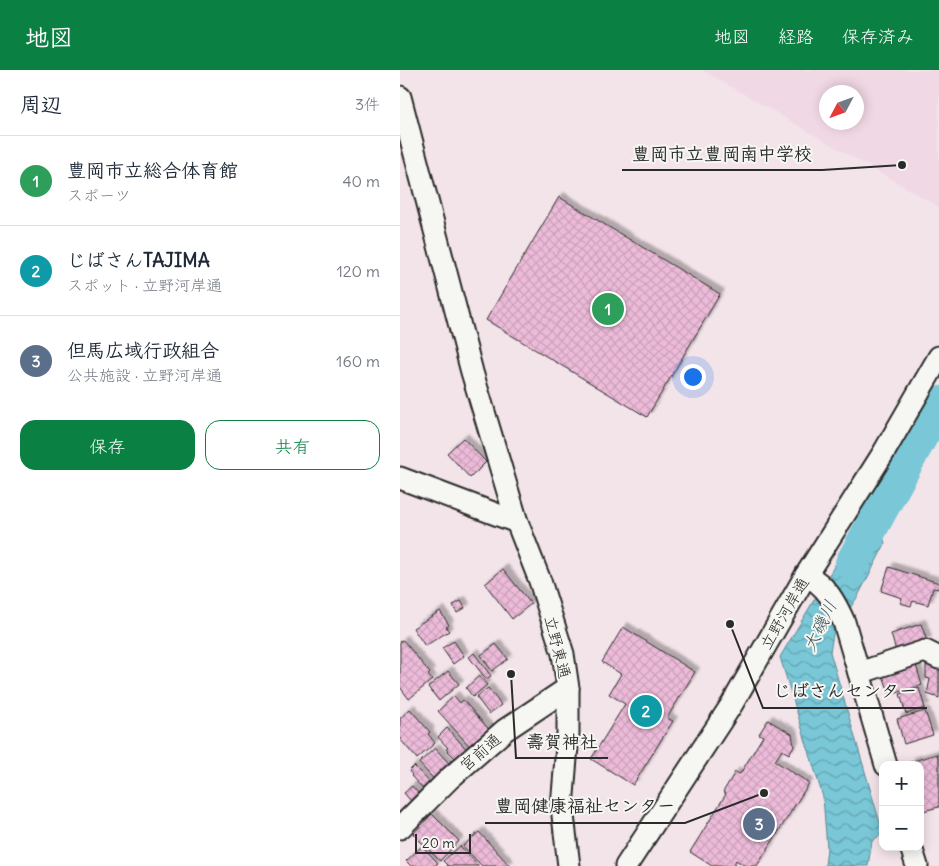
<!DOCTYPE html>
<html lang="ja">
<head>
<meta charset="utf-8">
<style>
  body { margin:0; font-family:Delius,"Klee One",sans-serif; background:#f6f6f7; color:#1f2937 }
  .controls { position:absolute; right:15px; bottom:15px; display:grid; overflow:hidden; border-radius:10px; box-shadow:0 2px 12px #0003 }
  .controls button { width:45px; height:45px; display:grid; place-items:center; padding:0; border:0; border-bottom:1px solid #e0e1e3; background:#fff; color:#1f2937; font:25px sans-serif }
  .compass { position:absolute; left:419px; top:15px; width:45px; height:45px; border-radius:50%; background:#fff; box-shadow:0 2px 12px #0003; rotate:229deg }
  .scale { position:absolute; left:15px; bottom:12px; width:56px; box-sizing:border-box; padding-left:5px; border:2px solid #2b2b2b; border-top:0; font-size:14px; line-height:18px; white-space:nowrap; color:#2b2b2b; -webkit-text-stroke:4px #f6f6f2; paint-order:stroke }
  .you { position:absolute; left:292px; top:306px; width:18px; height:18px; margin:-12px; border:4px solid #fff; border-radius:50%; background:#1a73e8; box-shadow:0 0 0 8px #1a73e833 }
  .badge { display:grid; place-items:center; width:32px; height:32px; border-radius:50%; background:#0b8043; color:#fff; font-size:16px; font-weight:700 }
  .pin { position:absolute; translate:-50% -50%; border:2px solid #fff; box-shadow:0 1px 5px #0006 }
  .list { margin:0; padding:0; list-style:none }
  h2 { display:flex; justify-content:space-between; align-items:center; height:65px; margin:0; padding:0 20px; font-size:21px }
  h2 small { font-size:16px; font-weight:400; color:#747a83 }
  .list li { display:grid; grid-template-columns:32px 1fr auto; gap:15px; align-items:center; box-sizing:border-box; height:90px; padding:0 20px; border-top:1px solid #e0e1e3 }
  .list b { display:block; font-size:19px; white-space:nowrap }
  .list p { margin:0; font-size:16px; white-space:nowrap; color:#747a83 }
  .list em { font-size:16px; font-style:normal; color:#747a83 }
  .actions { display:flex; gap:10px; padding:15px 20px }
  .actions a { flex:1; padding:11px 0; border:1px solid #0b8043; border-radius:15px; text-align:center; font-size:18px; color:#0b8043 }
  .actions .main { background:#0b8043; color:#fff }
  .map { position:relative; flex:none; width:539px; height:796px; overflow:hidden }
  header { display:flex; align-items:center; gap:30px; box-sizing:border-box; height:70px; padding:0 25px; background:#0b8043; color:#fff }
  header strong { font-size:24px }
  nav { display:flex; gap:28px; margin-inline-start:auto; font-size:18px }
  main { display:flex }
  aside { flex:1; background:#fff }
  .map>svg:first-child { display:block }
</style>
</head>
<body>
<header>
<strong>地図</strong>
<nav><a>地図</a><a>経路</a><a>保存済み</a></nav>
</header>
<main>
<aside>
<h2>周辺<small>3件</small></h2>
<ul class="list">
<li><span class="badge" style="background:#2e9e5b">1</span><div><b>豊岡市立総合体育館</b><p>スポーツ</p></div><em>40 m</em></li>
<li><span class="badge" style="background:#0f9aa8">2</span><div><b>じばさんTAJIMA</b><p>スポット · 立野河岸通</p></div><em>120 m</em></li>
<li><span class="badge" style="background:#5c6f8a">3</span><div><b>但馬広域行政組合</b><p>公共施設 · 立野河岸通</p></div><em>160 m</em></li>
</ul>
<div class="actions"><a class="main">保存</a><a>共有</a></div>
</aside>
<div class="map">
<svg width="539" height="796" viewBox="0 0 539 796">
  <defs>
    <pattern id="water-waves" width="16" height="10" patternUnits="userSpaceOnUse" patternTransform="scale(1.25)"><rect width="16" height="10" fill="#79c7d7"/><path d="M0 5q4-4 8 0t8 0" fill="none" stroke="#63a2af"/></pattern>
    <pattern id="building-cross-hatch" width="8" height="8" patternUnits="userSpaceOnUse" patternTransform="scale(1.25)"><rect width="8" height="8" fill="#edbbd9"/><path d="M0 0l8 8M0 8l8-8" fill="none" stroke="#cba1ba"/></pattern>
    <filter id="shadow"><feDropShadow dx="4.5" dy="-4.5" stdDeviation="1" flood-color="#0004"/></filter>
  </defs>
  <rect width="100%" height="100%" fill="#f3e4ea"/>
  <filter id="ink" filterUnits="userSpaceOnUse"><feTurbulence type="fractalNoise" baseFrequency=".02" numOctaves="2"/><feDisplacementMap in="SourceGraphic" scale="10" xChannelSelector="R" yChannelSelector="G"/><feConvolveMatrix kernelMatrix="1 2 1 2 8 2 1 2 1" color-interpolation-filters="sRGB"/></filter>
  <g filter="url(#ink)">
    <!-- built -->
    <path fill="#f1d8e5" fill-rule="evenodd" d="M302 0H539V137ZM427 22H457V52H427Z"/>
    <!-- water -->
    <path fill="url(#water-waves)" stroke="#5a8992" d="M463 448 481 457 485 474 458 526 433 564 430 582 483 763 472 771 468 796H425L427 778 423 727 380 587Z"/>
    <g fill="none" stroke-linecap="round" stroke-linejoin="round">
      <!-- river -->
      <path stroke="#79c7d7" stroke-width="34" d="M452 493 539 333"/>
    </g>
    <!-- building -->
    <g fill="url(#building-cross-hatch)" stroke="#2b2b2b" filter="url(#shadow)">
      <path d="M159 127 320 224 247 347 86 250Z"/>
      <path d="M63 368 86 392 70 408 47 383Z"/>
      <path d="M489 497 539 513V519L533 518 528 535 513 531 511 536 500 533 502 528 481 521Z"/>
      <path d="M103 499 131 534 112 549 85 514Z"/>
      <path d="M61 531 65 538 57 543 53 535Z"/>
      <path d="M40 541 49 555 46 557 49 561 25 576 13 558Z"/>
      <path d="M521 554 527 571 496 581 491 564Z"/>
      <path d="M223 557 295 602 267 648 273 651 233 715 191 689 225 634 209 624 221 604 202 592Z"/>
      <path d="M3 570 30 603 28 605 32 610 9 629 0 617V572Z"/>
      <path d="M54 571 64 586 53 594 42 578Z"/>
      <path d="M96 574 108 589 92 601 81 585Z"/>
      <path d="M74 583 91 606 86 609 69 587Z"/>
      <path d="M515 592 522 615 490 625 482 603Z"/>
      <path d="M526 592 539 597V628L527 624 530 609 526 608Z"/>
      <path d="M48 601 59 614 39 631 28 617Z"/>
      <path d="M79 606 87 615 73 627 66 618Z"/>
      <path d="M88 618 101 635 89 644 76 627Z"/>
      <path d="M519 618 525 638 506 644 500 624Z"/>
      <path d="M54 626 60 633 63 630 93 664 74 681 38 641Z"/>
      <path d="M10 639 30 662 28 664 35 673 17 689 0 669V648Z"/>
      <path d="M525 641 533 665 504 674 497 649Z"/>
      <path d="M368 650 392 664 394 676 389 684 382 680 375 691 409 713 357 796H345L336 790 333 796H312L290 782 326 724 323 722 335 702 340 704 363 666 359 664Z"/>
      <path d="M47 658 71 684 61 694 46 679 48 678 38 667Z"/>
      <path d="M35 678 56 701 40 716 19 693Z"/>
      <path d="M537 684 539 691V737L523 741 520 731V695H510V692Z"/>
      <path d="M14 696 37 720 30 726 11 706 12 705 9 701Z"/>
      <path d="M12 716 23 729 15 736 4 723Z"/>
      <path d="M32 744 59 771 40 791 13 764Z"/>
      <path d="M79 762 109 795 108 796H82L63 776Z"/>
      <path d="M22 776 38 793 35 796H11L6 791Z"/>
      <path d="M60 776 79 796H48L43 791Z"/>
    </g>
    <g fill="none" stroke-linecap="round" stroke-linejoin="round">
      <defs>
        <g id="minor">
          <path d="M0 27 72 302 117 452 140 511 163 584 168 618V664L162 737 169 796"/>
          <path d="M0 408 117 452"/>
          <path d="M406 505C426 515 435 532 444 552L486 695"/>
          <path d="M459 603 525 581 539 588"/>
          <path d="M0 758 50 708 105 660 168 618"/>
          <path d="M511 777 517 796"/>
          <path d="M226 796 332 634 406 505 484 382 539 287"/>
        </g>
      </defs>
      <!-- minor casing -->
      <use href="#minor" stroke="#2b2b2b" stroke-width="25"/>
      <!-- minor -->
      <use href="#minor" stroke="#f6f6f2" stroke-width="21"/>
    </g>
  </g>
  <g text-anchor="middle" stroke-width="4" stroke-linejoin="round" paint-order="stroke">
    <!-- street labels -->
    <g font-size="16" fill="#2b2b2b" stroke="#f6f6f2">
      <text transform="translate(384 543) rotate(-60)" y="6">立野河岸通</text>
      <text transform="translate(158 577) rotate(76)" y="6">立野東通</text>
      <text transform="translate(80 682) rotate(-41)" y="6">宮前通</text>
    </g>
    <!-- water labels -->
    <g font-size="18" font-style="italic" fill="#425a5f" stroke="#f6f6f2">
      <text transform="translate(420 556) rotate(-64)" y="6">大磯川</text>
    </g>
  </g>
  <!-- callouts -->
  <path fill="none" stroke="#2b2b2b" stroke-width="2" d="M502 95L422 100H222M330 554L363 638H527M111 604L116 688H208M364 723L285 753H85"/>
  <g fill="#2b2b2b" stroke="#f6f6f2" stroke-width="2">
    <circle cx="502" cy="95" r="5"/>
    <circle cx="330" cy="554" r="5"/>
    <circle cx="111" cy="604" r="5"/>
    <circle cx="364" cy="723" r="5"/>
  </g>
  <g font-size="18" text-anchor="middle" font-weight="bold" fill="#2b2b2b" stroke="#f6f6f2" stroke-width="4" stroke-linejoin="round" paint-order="stroke">
    <text x="322" y="90">豊岡市立豊岡南中学校</text>
    <text x="445" y="627">じばさんセンター</text>
    <text x="162" y="678">壽賀神社</text>
    <text x="185" y="742">豊岡健康福祉センター</text>
  </g>
</svg>
<div class="controls">
<button>+</button>
<button>−</button>
</div>
<svg class="compass" viewBox="-18 -18 36 36"><path d="M0-13l5 13h-10z" fill="#e53935"/><path d="M0 13l5-13h-10z" fill="#747a83"/></svg>
<div class="scale">20 m</div>
<div class="you"></div>
<div class="pin badge" style="left:208px;top:239px;background:#2e9e5b">1</div>
<div class="pin badge" style="left:246px;top:641px;background:#0f9aa8">2</div>
<div class="pin badge" style="left:359px;top:754px;background:#5c6f8a">3</div>
</div>
</main>
</body>
</html>
